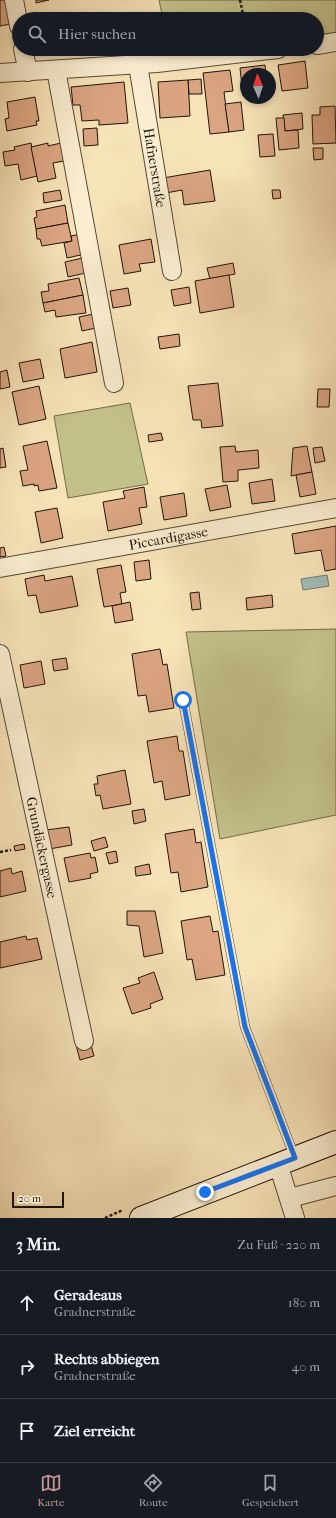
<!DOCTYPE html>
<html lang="de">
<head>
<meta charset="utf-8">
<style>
  body { margin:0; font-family:"IM FELL French Canon",serif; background:#242831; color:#f1f3f6 }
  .compass { position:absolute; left:240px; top:68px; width:36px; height:36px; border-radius:50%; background:#171b24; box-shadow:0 2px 6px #0003; rotate:357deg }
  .scale { position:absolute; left:12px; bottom:10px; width:52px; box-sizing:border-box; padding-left:4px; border:2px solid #1f150b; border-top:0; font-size:11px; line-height:14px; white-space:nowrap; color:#1f150b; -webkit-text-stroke:3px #faedd1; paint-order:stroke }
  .stop { position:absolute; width:12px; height:12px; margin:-9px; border:3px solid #1a73e8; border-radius:50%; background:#fff }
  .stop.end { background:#1a73e8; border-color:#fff; box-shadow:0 1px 4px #0008 }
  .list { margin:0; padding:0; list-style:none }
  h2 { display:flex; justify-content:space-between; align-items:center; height:52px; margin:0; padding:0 16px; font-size:17px }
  h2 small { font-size:13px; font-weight:400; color:#9ea1a6 }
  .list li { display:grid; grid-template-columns:26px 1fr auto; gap:12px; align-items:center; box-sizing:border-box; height:64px; padding:0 16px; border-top:1px solid #363941 }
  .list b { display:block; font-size:15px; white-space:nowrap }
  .list p { margin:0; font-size:13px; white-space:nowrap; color:#9ea1a6 }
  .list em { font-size:13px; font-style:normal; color:#9ea1a6 }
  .icon { flex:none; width:22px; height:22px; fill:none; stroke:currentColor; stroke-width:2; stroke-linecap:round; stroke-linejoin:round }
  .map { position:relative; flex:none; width:336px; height:1218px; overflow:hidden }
  .search { position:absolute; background:#171b24; box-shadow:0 2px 6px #0003; left:12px; right:12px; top:12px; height:44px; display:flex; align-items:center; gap:10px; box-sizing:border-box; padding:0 14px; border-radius:22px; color:#9ea1a6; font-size:15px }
  .sheet { height:244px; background:#171b24 }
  nav { display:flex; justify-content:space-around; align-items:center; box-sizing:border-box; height:56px; border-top:1px solid #363941; background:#171b24; font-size:11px; color:#9ea1a6 }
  nav a { display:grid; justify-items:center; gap:2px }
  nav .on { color:#c59692 }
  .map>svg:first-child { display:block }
</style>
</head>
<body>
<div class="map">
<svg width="336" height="1218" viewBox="0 0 336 1218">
  <rect width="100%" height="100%" fill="#f7e3b8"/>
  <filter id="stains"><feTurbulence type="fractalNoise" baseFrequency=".005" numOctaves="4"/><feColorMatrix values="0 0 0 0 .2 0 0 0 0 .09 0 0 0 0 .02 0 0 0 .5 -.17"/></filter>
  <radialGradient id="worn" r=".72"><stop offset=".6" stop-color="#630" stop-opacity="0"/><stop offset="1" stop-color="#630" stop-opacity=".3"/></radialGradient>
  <!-- green -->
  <g fill="#c3c18a" stroke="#716b4a">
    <path d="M159 0H336V33L317 35V19H163Z"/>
    <path d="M130 403 148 484 68 498 54 416Z"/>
    <path d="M336 629V815L220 839 186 632Z"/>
  </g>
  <!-- water -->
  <path fill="#a0bcb8" stroke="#6c7973" d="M327 575 329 586 303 590 301 579Z"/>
  <!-- building -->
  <g fill="#dba582" stroke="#1f150b">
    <path d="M0 0H5L11 24 0 26Z"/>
    <path d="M36 0H49L36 3Z"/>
    <path d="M42 49H65L43 52Z"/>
    <path d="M109 49H133V50L110 53Z"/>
    <path d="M305 61 308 88 282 91 278 65Z"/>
    <path d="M265 65 266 74H246V96H243L240 68Z"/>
    <path d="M230 70 233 91 224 92 229 132 210 134 203 73Z"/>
    <path d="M201 79 202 94H189L188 80Z"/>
    <path d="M188 80 190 116 160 118 158 82Z"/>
    <path d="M124 82 128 123 99 125V120L82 121 80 105H73L71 87Z"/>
    <path d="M35 97 39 121H36L37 125 7 131 5 119 9 118 7 102Z"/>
    <path d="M241 102 244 130 229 132 225 104Z"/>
    <path d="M335 106 336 143 313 144 312 115H320V107Z"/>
    <path d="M302 113 303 129 285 131 283 115Z"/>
    <path d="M276 118H284L285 131 298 130 299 148 279 150Z"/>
    <path d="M97 128 98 145 84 146 83 129Z"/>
    <path d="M273 134 275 156 260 157 258 135Z"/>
    <path d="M31 143 37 176 21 180 18 164 5 166 3 152 15 150 14 147Z"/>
    <path d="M48 143V146L61 143 64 161 53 163 56 178 38 182 31 147Z"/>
    <path d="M313 148H323V159L314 160Z"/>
    <path d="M210 170 215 201 184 205 182 190 166 193 163 178Z"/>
    <path d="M60 190 62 200 44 203 43 193Z"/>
    <path d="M272 190H280L281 198 273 199Z"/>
    <path d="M65 205 68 223 36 229 34 218 37 217 36 211Z"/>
    <path d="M68 223 72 241 42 246 40 239H37L36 229Z"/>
    <path d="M81 234 85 254 67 258 64 243 72 241 71 236Z"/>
    <path d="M151 239 155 262 139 264 141 271 124 274 119 245Z"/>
    <path d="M87 257 90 272 68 277 65 262Z"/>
    <path d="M233 263 235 274 210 279 207 268Z"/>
    <path d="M229 275 234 307 200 313 195 281Z"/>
    <path d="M79 278 83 295 43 303 41 292 49 291 48 284Z"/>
    <path d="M189 287 191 303 174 306 171 290Z"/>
    <path d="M128 288 131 305 113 308 110 291Z"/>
    <path d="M83 295 86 313 56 317 55 310 45 312 43 303Z"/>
    <path d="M98 313 101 327 82 331 79 317Z"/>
    <path d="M179 334 180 346 160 349 158 337Z"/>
    <path d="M92 342 97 372 65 378 60 349Z"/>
    <path d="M40 359 44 378 23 382 19 363Z"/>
    <path d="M7 370 10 387 0 389V372Z"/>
    <path d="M218 383 223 426 202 428 201 420H193L188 386Z"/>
    <path d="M39 386 46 419 19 425 12 392Z"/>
    <path d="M318 389H330L329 407H317Z"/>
    <path d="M161 433 163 440 149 442 148 435Z"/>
    <path d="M47 441 57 488 39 491 38 485 34 486V484L23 486 20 471 28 470 23 446Z"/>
    <path d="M235 446 236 452 258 450 259 468 238 470V481L223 482 220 447Z"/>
    <path d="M307 446 312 472 291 476 293 448Z"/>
    <path d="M322 447 325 461 315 463 313 448Z"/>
    <path d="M3 448 6 467 0 468V449Z"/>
    <path d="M312 472 316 494 300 497 296 475Z"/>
    <path d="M272 479 275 501 252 504 249 483Z"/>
    <path d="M227 485 231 507 210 511 205 489Z"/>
    <path d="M144 487 147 507 139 508 142 524 108 531 103 502 125 498 123 491Z"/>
    <path d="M184 493 187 516 164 520 160 497Z"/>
    <path d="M57 508 63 538 41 543 35 512Z"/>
    <path d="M336 526V569L325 571 321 550 295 554 292 534Z"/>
    <path d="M4 547 6 556 0 557V548Z"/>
    <path d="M149 560 151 579 136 581 134 562Z"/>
    <path d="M121 565 126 592 120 593 122 604 104 607 97 569Z"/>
    <path d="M44 575 45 581 72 576 78 606 40 613 36 595 28 596 25 579Z"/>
    <path d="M199 592 201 609 192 610 190 593Z"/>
    <path d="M272 595 273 607 247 610 246 598Z"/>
    <path d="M130 602 133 620 115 623 112 606Z"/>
    <path d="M160 649 163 665 167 664 174 708 149 712 146 695 138 696 132 654Z"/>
    <path d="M66 658 68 669 54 671 52 660Z"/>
    <path d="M41 661 45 684 24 688 20 665Z"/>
    <path d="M177 736 179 751H183L190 795 165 800 162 781 154 783 147 741Z"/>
    <path d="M125 770 131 804 103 809 100 795 96 796 94 784H98L97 776Z"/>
    <path d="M144 809 146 821 134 824 132 811Z"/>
    <path d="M69 827 72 845 49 849 46 830Z"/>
    <path d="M194 829 196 843 201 842 208 887 181 892 178 872 171 873 165 834Z"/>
    <path d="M105 837 108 847 94 851 91 841Z"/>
    <path d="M24 844 25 849 15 851 14 846Z"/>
    <path d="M116 851 118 862 109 864 106 853Z"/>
    <path d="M90 853 91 858 95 857 98 872 90 874 91 878 69 882 64 858Z"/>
    <path d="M149 864 151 874 136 876 135 867Z"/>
    <path d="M11 868 12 874 22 871 26 891 0 897V871Z"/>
    <path d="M127 911H155L163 953 144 957 139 926 127 925Z"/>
    <path d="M210 916 213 932 218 931 225 975 196 980 192 959 187 960 181 921Z"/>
    <path d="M26 936 27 940 37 938 42 959 0 968V942Z"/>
    <path d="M154 972 163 999 150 1004 151 1008 132 1014 123 988 140 983 138 978Z"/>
    <path d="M90 1041 94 1056 80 1060 76 1045Z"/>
  </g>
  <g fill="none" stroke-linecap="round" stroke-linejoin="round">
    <defs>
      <path id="service" d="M183 700 245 1027 295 1158"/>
      <g id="minor">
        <path d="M14 0 19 26"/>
        <path d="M317 45 336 42"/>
        <path d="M23 49 28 72"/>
        <path id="s1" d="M138 65 172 271"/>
        <path d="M56 70 114 383"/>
        <path d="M0 73 157 63 278 49"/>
        <path id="s2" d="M0 568 336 508"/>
        <path id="s3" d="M0 654 84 1041"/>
        <path d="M278 1164 295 1218"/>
        <path d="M290 1198 336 1186"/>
      </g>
      <path id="secondary" d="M141 1218 336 1142"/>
    </defs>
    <!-- service casing -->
    <use href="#service" stroke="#554836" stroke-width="10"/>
    <!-- minor casing -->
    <use href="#minor" stroke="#554836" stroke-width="20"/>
    <!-- secondary casing -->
    <use href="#secondary" stroke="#1f150b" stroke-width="24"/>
    <!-- path -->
    <g stroke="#1f150b" stroke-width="2.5" stroke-dasharray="3 2" stroke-linecap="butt">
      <path d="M240 0 244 19"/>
      <path d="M0 852 11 850"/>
      <path d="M105 1218 123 1210"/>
    </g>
    <!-- service -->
    <use href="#service" stroke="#faedd1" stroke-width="9"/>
    <!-- minor -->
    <use href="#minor" stroke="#faedd1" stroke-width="18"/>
    <!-- secondary -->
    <use href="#secondary" stroke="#faedd1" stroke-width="22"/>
  </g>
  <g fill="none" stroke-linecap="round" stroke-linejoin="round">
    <!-- route -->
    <path stroke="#1a73e8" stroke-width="5" d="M183 700 245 1027 295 1158 205 1192"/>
  </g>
  <g text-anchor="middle" stroke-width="4" stroke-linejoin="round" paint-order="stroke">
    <!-- street labels -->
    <g font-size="14" fill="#1f150b" stroke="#faedd1">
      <text dy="5" stroke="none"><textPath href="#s1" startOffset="104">Hafnerstraße</textPath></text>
      <text dy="5" stroke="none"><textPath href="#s2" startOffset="171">Piccardigasse</textPath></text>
      <text dy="5" stroke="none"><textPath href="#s3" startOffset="198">Grundäckergasse</textPath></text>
    </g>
  </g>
  <rect width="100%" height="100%" filter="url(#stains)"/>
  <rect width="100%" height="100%" fill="url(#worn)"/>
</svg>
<svg class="compass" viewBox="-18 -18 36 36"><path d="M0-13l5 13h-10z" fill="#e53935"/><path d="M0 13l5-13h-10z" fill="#9ea1a6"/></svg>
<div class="scale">20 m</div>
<div class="stop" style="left:183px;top:700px"></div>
<div class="stop end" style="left:205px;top:1192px"></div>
<div class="search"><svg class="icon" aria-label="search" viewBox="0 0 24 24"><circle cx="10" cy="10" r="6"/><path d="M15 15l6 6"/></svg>Hier suchen</div>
</div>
<section class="sheet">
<h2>3 Min.<small>Zu Fuß · 220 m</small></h2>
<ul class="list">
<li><svg class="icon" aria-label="ahead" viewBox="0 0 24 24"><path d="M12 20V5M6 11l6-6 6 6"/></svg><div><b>Geradeaus</b><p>Gradnerstraße</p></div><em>180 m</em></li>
<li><svg class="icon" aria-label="right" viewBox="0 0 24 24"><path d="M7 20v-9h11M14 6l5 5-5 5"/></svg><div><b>Rechts abbiegen</b><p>Gradnerstraße</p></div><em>40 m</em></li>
<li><svg class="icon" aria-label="arrive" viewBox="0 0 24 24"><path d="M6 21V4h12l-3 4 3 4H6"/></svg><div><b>Ziel erreicht</b></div></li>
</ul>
</section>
<nav>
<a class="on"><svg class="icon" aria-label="map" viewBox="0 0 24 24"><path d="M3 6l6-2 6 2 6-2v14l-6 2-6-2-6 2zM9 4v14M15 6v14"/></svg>Karte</a>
<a><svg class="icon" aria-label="directions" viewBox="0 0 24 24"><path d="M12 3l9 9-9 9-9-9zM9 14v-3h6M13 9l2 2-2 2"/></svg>Route</a>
<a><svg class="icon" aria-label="saved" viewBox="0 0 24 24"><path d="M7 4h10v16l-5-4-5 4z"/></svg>Gespeichert</a>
</nav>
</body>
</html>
